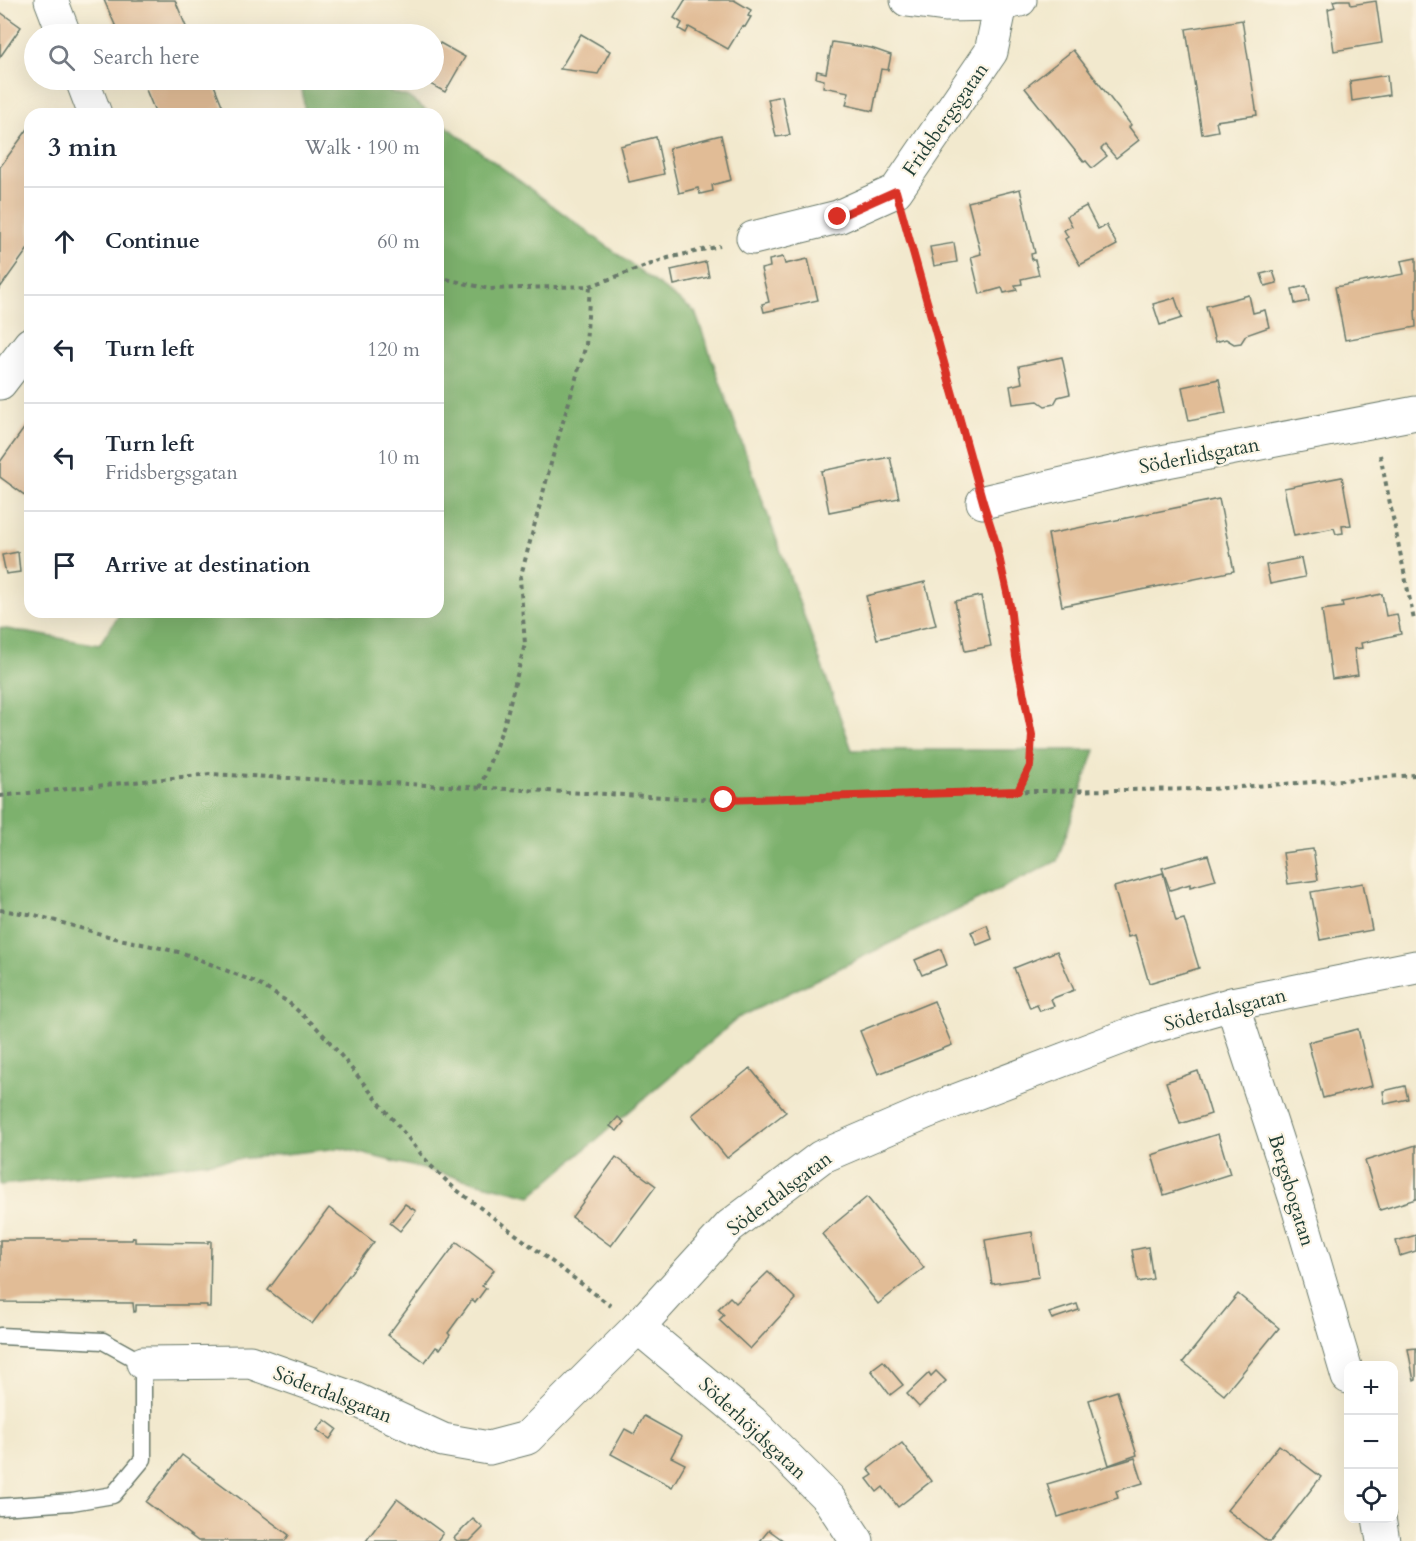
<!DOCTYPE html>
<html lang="en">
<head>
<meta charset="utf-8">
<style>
  body { margin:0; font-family:Cardo,serif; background:#f6f6f7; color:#1f2937 }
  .controls { position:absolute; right:18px; bottom:18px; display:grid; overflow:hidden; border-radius:12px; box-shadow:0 6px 24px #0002 }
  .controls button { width:54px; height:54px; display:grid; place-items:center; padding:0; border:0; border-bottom:2px solid #e0e1e3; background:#fff; color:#1f2937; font:30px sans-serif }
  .stop { position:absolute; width:18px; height:18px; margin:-14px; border:4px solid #d93025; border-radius:50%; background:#fff }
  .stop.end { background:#d93025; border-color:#fff; box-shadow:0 2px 6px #0008 }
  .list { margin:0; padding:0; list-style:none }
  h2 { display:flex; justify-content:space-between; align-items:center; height:78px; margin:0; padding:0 24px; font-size:26px }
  h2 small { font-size:20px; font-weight:400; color:#747a83 }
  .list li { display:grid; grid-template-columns:39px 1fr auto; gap:18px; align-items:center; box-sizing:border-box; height:108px; padding:0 24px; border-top:2px solid #e0e1e3 }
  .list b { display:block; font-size:22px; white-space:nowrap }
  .list p { margin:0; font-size:20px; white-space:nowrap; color:#747a83 }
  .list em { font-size:20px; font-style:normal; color:#747a83 }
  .icon { flex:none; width:33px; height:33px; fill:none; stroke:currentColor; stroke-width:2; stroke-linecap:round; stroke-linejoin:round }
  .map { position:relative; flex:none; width:1416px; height:1541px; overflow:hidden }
  .search { position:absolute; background:#fff; box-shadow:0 6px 24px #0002; left:24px; top:24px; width:420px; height:66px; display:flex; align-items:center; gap:15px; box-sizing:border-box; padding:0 21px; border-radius:33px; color:#747a83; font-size:22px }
  .panel { position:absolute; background:#fff; box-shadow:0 6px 24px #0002; left:24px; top:108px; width:420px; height:510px; border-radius:18px }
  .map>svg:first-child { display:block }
</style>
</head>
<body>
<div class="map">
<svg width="1416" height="1541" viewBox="0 0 1416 1541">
  <rect width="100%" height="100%" fill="#fcf5e5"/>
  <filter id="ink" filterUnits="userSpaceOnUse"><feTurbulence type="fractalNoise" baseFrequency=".0167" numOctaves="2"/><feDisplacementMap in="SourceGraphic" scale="12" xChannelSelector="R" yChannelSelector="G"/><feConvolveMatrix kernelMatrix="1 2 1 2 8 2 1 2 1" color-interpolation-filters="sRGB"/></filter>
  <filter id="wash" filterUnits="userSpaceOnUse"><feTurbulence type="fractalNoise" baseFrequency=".008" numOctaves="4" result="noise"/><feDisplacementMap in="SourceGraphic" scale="24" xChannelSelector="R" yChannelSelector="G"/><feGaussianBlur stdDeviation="1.35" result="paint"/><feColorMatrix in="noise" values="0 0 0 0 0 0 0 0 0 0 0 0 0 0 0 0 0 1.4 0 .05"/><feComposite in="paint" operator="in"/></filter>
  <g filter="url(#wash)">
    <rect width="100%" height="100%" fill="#f2e9ce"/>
    <!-- forest -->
    <g fill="#7db16d" stroke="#4e7750" stroke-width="1.5">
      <path d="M301 80H350L408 97 431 114H305Z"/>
      <path d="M438 120 695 312 852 750H1095L1057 861 738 1018 531 1196 340 1148 0 1185V628L99 645 121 612H438Z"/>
    </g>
    <g id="blocks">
      <!-- building -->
      <g fill="#e1bc96">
        <path d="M104 0H175L189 34H119Z"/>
        <path d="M685 0H734L751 10 748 16 751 17 745 27 742 26 728 49 689 27 686 33 679 29 682 23 674 18Z"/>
        <path d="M1338 0H1350L1351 5 1376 1 1382 43 1334 51 1328 9 1335 7 1333 1Z"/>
        <path d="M0 12 21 27 0 57Z"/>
        <path d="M1242 20 1257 115 1216 121 1218 131 1202 134 1186 29Z"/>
        <path d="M581 34 610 51 598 74 560 69Z"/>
        <path d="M832 42 871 48 891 55 888 70 881 69 873 111 846 105 849 92 823 87 824 80 816 78 817 71 826 73Z"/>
        <path d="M440 43 465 57 445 92 423 80H434V53Z"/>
        <path d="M1073 50 1131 125 1129 127 1139 140 1116 158 1105 145 1101 149 1107 156 1092 168 1086 161 1084 162 1025 88Z"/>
        <path d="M1387 75 1389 95 1352 101 1350 81Z"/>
        <path d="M142 80H212L224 110 214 114H156Z"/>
        <path d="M782 96 790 135 776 137 768 99Z"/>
        <path d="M30 126V246L0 288V167Z"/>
        <path d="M721 135 731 180 712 185 713 191 700 194 698 188 679 193 669 148Z"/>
        <path d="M656 137 664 174 629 182 620 146Z"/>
        <path d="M1020 189 1035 253 1031 254 1032 260H1035L1039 275 1021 279 1022 284 1015 285 1017 290 1004 293 1002 288 980 294 971 257 981 254 968 202Z"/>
        <path d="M1086 206 1098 229 1106 225 1117 245 1080 265 1065 239 1068 237 1064 230 1072 226 1067 216Z"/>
        <path d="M954 243 957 262 934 266 930 247Z"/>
        <path d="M783 257 785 264 808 259 818 300 764 312 762 304 769 302 761 269 770 267 769 260Z"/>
        <path d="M1416 258V310H1415L1416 327 1345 340 1335 287 1404 274 1401 261Z"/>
        <path d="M706 262 709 277 674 285 671 270Z"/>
        <path d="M1273 271 1277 283 1265 286 1261 274Z"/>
        <path d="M1306 286 1309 301 1295 304 1292 289Z"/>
        <path d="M1249 295 1253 313 1265 310 1269 327 1246 335 1241 343 1234 344 1226 339 1215 342 1206 306Z"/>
        <path d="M1175 298 1182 318 1160 325 1153 304Z"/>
        <path d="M1062 357 1070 394 1058 397 1054 404 1045 406 1038 401 1013 404 1010 386 1022 383 1019 366Z"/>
        <path d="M1219 379 1226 414 1189 421 1182 387Z"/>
        <path d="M30 420V499L0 477V462Z"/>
        <path d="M890 457 899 498 829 512 821 471Z"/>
        <path d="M1342 477 1351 525 1342 526 1343 533 1336 534 1334 528 1294 536 1284 488Z"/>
        <path d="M1219 499 1234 571 1062 606 1048 534Z"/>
        <path d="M18 552 20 572 6 574 2 555Z"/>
        <path d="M1301 558 1305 577 1270 584 1266 565Z"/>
        <path d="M925 582 936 625 877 639 866 596Z"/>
        <path d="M1382 594 1386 616 1397 614 1401 634 1361 643 1362 648 1354 649 1358 675 1332 679 1322 610 1343 607 1342 602Z"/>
        <path d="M981 596 991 646 965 651 955 601Z"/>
        <path d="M1313 849 1318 880 1288 884 1283 853Z"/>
        <path d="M1208 855 1216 880 1190 887V884L1170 890 1162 868Z"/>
        <path d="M1163 873 1176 921 1184 919 1199 968 1149 983 1135 935 1128 937 1114 887Z"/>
        <path d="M1363 883 1372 930 1320 940 1311 892Z"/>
        <path d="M987 925 992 939 977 945 971 932Z"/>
        <path d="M941 949 947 965 922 975 915 960Z"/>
        <path d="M1057 951 1074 990 1051 999 1054 1006 1040 1011 1037 1005 1030 1008 1014 968Z"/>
        <path d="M934 1001 952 1045 878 1074 860 1031Z"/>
        <path d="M1358 1029 1372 1086 1323 1098 1308 1042Z"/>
        <path d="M750 1068 786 1112 727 1158 692 1115Z"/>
        <path d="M1198 1071 1211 1114 1180 1124 1166 1082Z"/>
        <path d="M1405 1086 1408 1099 1385 1104 1383 1091Z"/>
        <path d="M618 1117 624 1122 617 1131 610 1126Z"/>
        <path d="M1218 1134 1230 1174 1164 1195 1152 1155Z"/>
        <path d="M1416 1145V1199L1380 1210 1365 1161Z"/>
        <path d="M616 1157 656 1186 611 1246 572 1217Z"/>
        <path d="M867 1197 924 1268 878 1304 822 1234Z"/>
        <path d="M405 1204 416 1211 400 1231 390 1223Z"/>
        <path d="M329 1208 374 1242 312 1324 268 1290Z"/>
        <path d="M1032 1232 1039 1277 992 1284 985 1240Z"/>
        <path d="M1416 1235V1251L1400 1256 1396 1241Z"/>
        <path d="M133 1237H135V1242L208 1243V1241H211L210 1307H207V1305H136V1311L134 1312 133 1303 0 1302V1240H132Z"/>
        <path d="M457 1242 494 1270 482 1286 486 1288 475 1303 472 1300 448 1333 450 1335 440 1349 436 1347 425 1362 388 1335Z"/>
        <path d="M1148 1247 1153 1279 1138 1282 1132 1250Z"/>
        <path d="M768 1272 796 1299 750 1349 719 1320 724 1315 718 1309 730 1297 736 1303Z"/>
        <path d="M1238 1294 1279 1328 1224 1395 1183 1362Z"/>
        <path d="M1077 1304 1079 1310 1052 1319 1049 1313Z"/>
        <path d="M1416 1348V1380L1414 1381 1408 1349Z"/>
        <path d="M883 1361 903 1385 890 1395 871 1370Z"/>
        <path d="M936 1371 946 1381 919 1407 907 1394 929 1373 931 1376Z"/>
        <path d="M1117 1391 1137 1455 1109 1465 1089 1400Z"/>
        <path d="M644 1416 682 1437 671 1457 685 1464 672 1487 611 1454 625 1429 634 1434Z"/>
        <path d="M325 1420 337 1429 330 1439 317 1430Z"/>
        <path d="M902 1443 931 1481 898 1507 883 1487 877 1492 867 1479 873 1475 868 1469Z"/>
        <path d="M1279 1445 1321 1477 1271 1541H1267L1227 1510Z"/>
        <path d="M182 1455 289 1535 285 1541H198L146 1502Z"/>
        <path d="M1135 1458 1143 1483 1116 1491 1118 1498 1058 1517 1047 1484Z"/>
        <path d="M397 1499 443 1533 437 1541H366Z"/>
        <path d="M473 1519 483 1528 470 1541H457L454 1538Z"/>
        <path d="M769 1530 784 1541H760Z"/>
      </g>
    </g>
  </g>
  <g filter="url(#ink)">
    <use href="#blocks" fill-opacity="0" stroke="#69796a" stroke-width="1.5"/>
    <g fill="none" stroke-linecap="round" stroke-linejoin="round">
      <defs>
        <path id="service" d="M0 1336 103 1341 143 1363V1459L113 1495 72 1502 0 1507"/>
        <g id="minor">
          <path d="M51 0 64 34"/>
          <path d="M907 0 945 5 1001 4 1020 0"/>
          <path d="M82 80 95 114"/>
          <path d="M753 238 838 217 896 191 991 52 1001 4"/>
          <path d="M0 383 30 344"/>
          <path d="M983 502 1151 464 1416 413"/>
          <path d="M1232 1004 1296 1200 1348 1377"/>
          <path d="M638 1327 752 1422 829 1499 857 1541"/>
          <path d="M143 1363 250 1362 352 1398 443 1440 489 1448 527 1438 638 1327 730 1226 821 1157 926 1112 1144 1029 1232 1004 1416 967"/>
          <path d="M1379 1518 1383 1541"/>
        </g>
      </defs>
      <!-- service casing -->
      <use href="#service" stroke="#69796a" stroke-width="19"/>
      <!-- minor casing -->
      <use href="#minor" stroke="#69796a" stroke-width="35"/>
      <!-- path -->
      <g stroke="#69796a" stroke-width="4" stroke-dasharray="4.5 4.5" stroke-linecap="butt">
        <path d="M905 224 974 471"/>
        <path d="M438 277 489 289 590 286 668 258 720 246"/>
        <path d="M1380 455 1414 620"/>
        <path d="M993 535 1010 606 1016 657 1032 735 1031 766 1018 791"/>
        <path d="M480 788 505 722 525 644 520 579 554 452 586 345 590 286"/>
        <path d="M0 796 210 774 724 800 949 792 1210 789 1416 775"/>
        <path d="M0 910 35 915 115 938 183 953 255 982 288 1002 317 1028 329 1041 430 1165 454 1188 611 1306"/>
      </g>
      <!-- service -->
      <use href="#service" stroke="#fff" stroke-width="16"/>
      <!-- minor -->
      <use href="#minor" stroke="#fff" stroke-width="33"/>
    </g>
  </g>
  <g fill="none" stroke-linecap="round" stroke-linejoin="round" filter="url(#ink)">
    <!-- route -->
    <path stroke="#d93025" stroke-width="8" d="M724 800 1018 791 1030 766 1032 735 1016 657 1010 606 996 543 983 502 896 191 838 217"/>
  </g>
  <g text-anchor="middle" stroke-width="4.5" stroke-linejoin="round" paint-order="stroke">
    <!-- street labels -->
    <g font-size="20" fill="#1f3d34" stroke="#fcf5e5">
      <text transform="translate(945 119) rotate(-55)" y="7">Fridsbergsgatan</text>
      <text transform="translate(1199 455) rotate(-11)" y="7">Söderlidsgatan</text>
      <text transform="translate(1225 1009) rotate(-14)" y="7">Söderdalsgatan</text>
      <text transform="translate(1292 1190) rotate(73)" y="7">Bergsbogatan</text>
      <text transform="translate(779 1193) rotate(-37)" y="7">Söderdalsgatan</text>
      <text transform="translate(333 1394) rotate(21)" y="7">Söderdalsgatan</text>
      <text transform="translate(753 1428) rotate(43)" y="7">Söderhöjdsgatan</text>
    </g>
  </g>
</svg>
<div class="controls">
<button>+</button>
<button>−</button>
<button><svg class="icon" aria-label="locate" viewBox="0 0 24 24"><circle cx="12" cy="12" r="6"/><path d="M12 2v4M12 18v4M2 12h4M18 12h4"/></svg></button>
</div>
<div class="stop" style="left:724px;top:800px"></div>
<div class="stop end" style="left:838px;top:217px"></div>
<div class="search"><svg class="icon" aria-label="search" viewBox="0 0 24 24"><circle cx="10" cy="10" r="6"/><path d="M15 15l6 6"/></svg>Search here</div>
<section class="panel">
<h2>3 min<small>Walk · 190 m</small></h2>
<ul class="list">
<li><svg class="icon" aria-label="ahead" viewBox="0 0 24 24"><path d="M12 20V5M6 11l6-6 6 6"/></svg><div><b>Continue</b></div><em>60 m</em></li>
<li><svg class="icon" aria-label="left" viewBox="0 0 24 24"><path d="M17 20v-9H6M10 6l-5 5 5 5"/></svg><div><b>Turn left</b></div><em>120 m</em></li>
<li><svg class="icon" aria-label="left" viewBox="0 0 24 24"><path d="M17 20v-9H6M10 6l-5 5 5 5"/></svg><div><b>Turn left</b><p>Fridsbergsgatan</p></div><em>10 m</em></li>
<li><svg class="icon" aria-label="arrive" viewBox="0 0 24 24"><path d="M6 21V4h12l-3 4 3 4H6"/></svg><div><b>Arrive at destination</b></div></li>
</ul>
</section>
</div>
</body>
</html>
